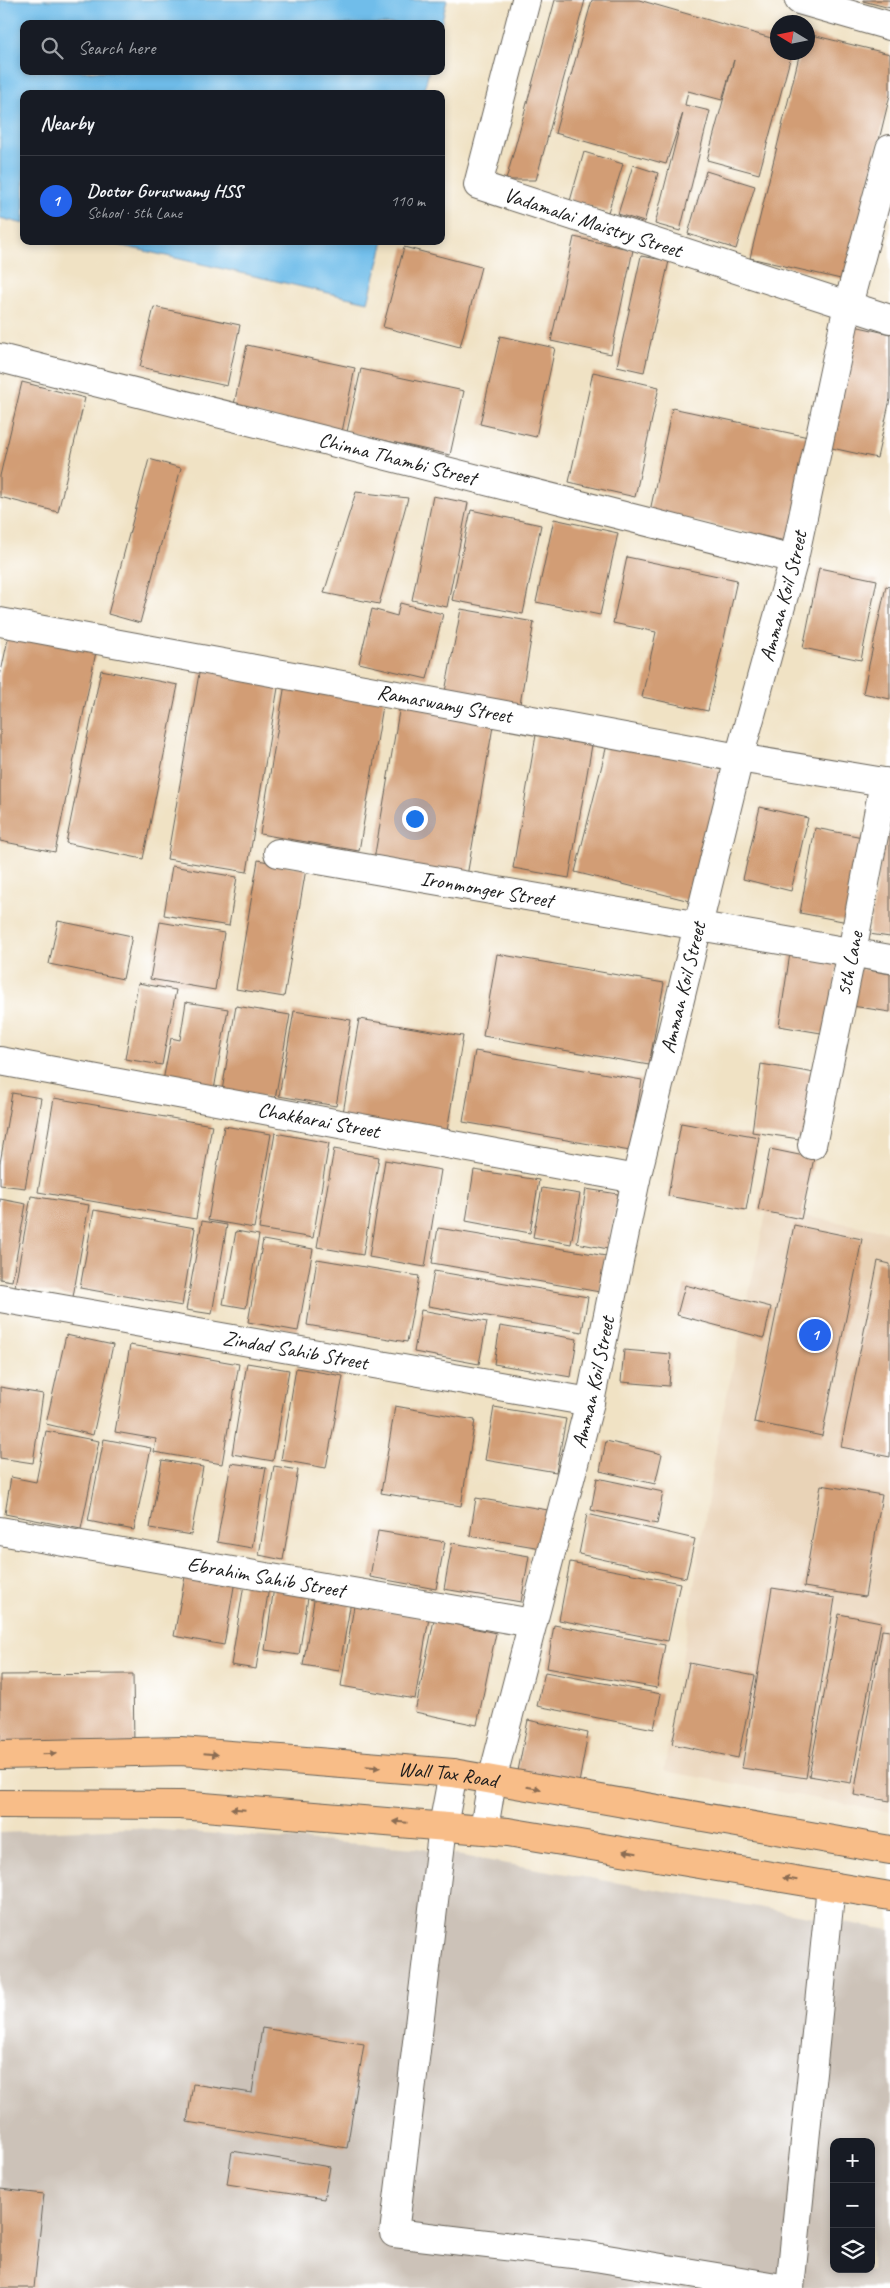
<!DOCTYPE html>
<html lang="en">
<head>
<meta charset="utf-8">
<style>
  body { margin:0; font-family:Caveat,sans-serif; background:#20242c; color:#f1f3f6 }
  .controls { position:absolute; right:15px; bottom:15px; display:grid; overflow:hidden; border-radius:10px; box-shadow:0 2px 8px #0003 }
  .controls button { width:45px; height:45px; display:grid; place-items:center; padding:0; border:0; border-bottom:1px solid #363941; background:#171b24; color:#f1f3f6; font:25px sans-serif }
  .compass { position:absolute; left:770px; top:15px; width:45px; height:45px; border-radius:50%; background:#171b24; box-shadow:0 2px 8px #0003; rotate:280deg }
  .you { position:absolute; left:414px; top:818px; width:18px; height:18px; margin:-12px; border:4px solid #fff; border-radius:50%; background:#1a73e8; box-shadow:0 0 0 8px #1a73e833 }
  .badge { display:grid; place-items:center; width:32px; height:32px; border-radius:50%; background:#2563eb; color:#fff; font-size:16px; font-weight:700 }
  .pin { position:absolute; translate:-50% -50%; border:2px solid #fff; box-shadow:0 1px 5px #0006 }
  .list { margin:0; padding:0; list-style:none }
  h2 { display:flex; justify-content:space-between; align-items:center; height:65px; margin:0; padding:0 20px; font-size:21px }
  h2 small { font-size:16px; font-weight:400; color:#9ea1a6 }
  .list li { display:grid; grid-template-columns:32px 1fr auto; gap:15px; align-items:center; box-sizing:border-box; height:90px; padding:0 20px; border-top:1px solid #363941 }
  .list b { display:block; font-size:19px; white-space:nowrap }
  .list p { margin:0; font-size:16px; white-space:nowrap; color:#9ea1a6 }
  .list em { font-size:16px; font-style:normal; color:#9ea1a6 }
  .icon { flex:none; width:28px; height:28px; fill:none; stroke:currentColor; stroke-width:2; stroke-linecap:round; stroke-linejoin:round }
  .map { position:relative; flex:none; width:890px; height:2288px; overflow:hidden }
  .search { position:absolute; background:#171b24; box-shadow:0 2px 8px #0003; left:20px; top:20px; width:425px; height:55px; display:flex; align-items:center; gap:12px; box-sizing:border-box; padding:0 18px; border-radius:10px; color:#9ea1a6; font-size:19px }
  .panel { position:absolute; background:#171b24; box-shadow:0 2px 8px #0003; left:20px; top:90px; width:425px; height:155px; border-radius:10px }
  .map>svg:first-child { display:block }
</style>
</head>
<body>
<div class="map">
<svg width="890" height="2288" viewBox="0 0 890 2288">
  <rect width="100%" height="100%" fill="#fff"/>
  <filter id="ink" filterUnits="userSpaceOnUse"><feTurbulence type="fractalNoise" baseFrequency=".02" numOctaves="2"/><feDisplacementMap in="SourceGraphic" scale="10" xChannelSelector="R" yChannelSelector="G"/><feConvolveMatrix kernelMatrix="1 2 1 2 8 2 1 2 1" color-interpolation-filters="sRGB"/></filter>
  <filter id="wash" filterUnits="userSpaceOnUse"><feTurbulence type="fractalNoise" baseFrequency=".0096" numOctaves="4" result="noise"/><feDisplacementMap in="SourceGraphic" scale="20" xChannelSelector="R" yChannelSelector="G"/><feGaussianBlur stdDeviation="1.12" result="paint"/><feColorMatrix in="noise" values="0 0 0 0 0 0 0 0 0 0 0 0 0 0 0 0 0 1.4 0 .05"/><feComposite in="paint" operator="in"/></filter>
  <g filter="url(#wash)">
    <rect width="100%" height="100%" fill="#f0e2c4"/>
    <!-- built -->
    <path fill="#e9d3b7" d="M767 1209 890 1232V1812L664 1771 718 1437Z"/>
    <!-- industrial -->
    <path fill="#ccc2b8" fill-rule="evenodd" d="M134 1828 416 1848 890 1930V2288H0V1833ZM834 2142H871V2269H834Z"/>
    <!-- water -->
    <g fill="#6fbdea" stroke="#466c83">
      <path d="M0 0H447L441 24H24V71H429L423 94H24V224L0 218Z"/>
      <path d="M101 241H384L368 302Z"/>
    </g>
    <g id="blocks">
      <!-- building -->
      <g fill="#d29d75">
        <path d="M555 0H585L536 180H506Z"/>
        <path d="M592 0H639L778 40V52H792L759 174 707 160 734 60 722 100 688 91 685 105 710 111 680 231 655 224 683 113 666 164 555 133Z"/>
        <path d="M863 0H890V8L863 1Z"/>
        <path d="M808 34 890 54V95L845 280 750 258 800 52H808Z"/>
        <path d="M584 152 623 164 608 212 570 201Z"/>
        <path d="M633 165 658 173 644 222 618 214Z"/>
        <path d="M706 171 755 186 736 249 688 234Z"/>
        <path d="M574 237 633 250 611 354 551 341Z"/>
        <path d="M404 247 481 267 460 347 383 327Z"/>
        <path d="M641 256 669 261 644 372 617 366Z"/>
        <path d="M154 307 240 325 227 386 140 367Z"/>
        <path d="M850 325 890 334V399L877 458 823 446Z"/>
        <path d="M500 336 555 348 536 437 480 424Z"/>
        <path d="M247 345 355 368 342 432 233 409Z"/>
        <path d="M361 369 464 391 450 455 347 432Z"/>
        <path d="M593 372 659 387 635 497 569 482Z"/>
        <path d="M22 382 85 398 58 512 0 497V476Z"/>
        <path d="M672 408 813 438 790 542 650 511Z"/>
        <path d="M149 459 181 468 140 623 108 614Z"/>
        <path d="M356 492 408 498 379 604 324 593Z"/>
        <path d="M433 496 468 503 447 607 412 600Z"/>
        <path d="M471 510 541 525 523 614 452 600Z"/>
        <path d="M554 519 618 533 600 615 536 602Z"/>
        <path d="M627 557 737 580 708 711 642 697 656 632 613 623Z"/>
        <path d="M819 568 877 580 861 660 803 648Z"/>
        <path d="M886 586 890 587V699L863 693Z"/>
        <path d="M400 603 443 614 427 679 359 663 372 609 397 616Z"/>
        <path d="M461 609 534 622 519 710 444 697Z"/>
        <path d="M10 629 97 647 55 852 0 841V677Z"/>
        <path d="M201 662 280 676 247 872 167 859Z"/>
        <path d="M101 670 178 685 143 859 66 843Z"/>
        <path d="M285 684 384 700 359 851 260 834Z"/>
        <path d="M401 699 495 715 467 876 374 860Z"/>
        <path d="M536 735 592 745 569 878 513 868Z"/>
        <path d="M608 741 726 771 694 902 575 872Z"/>
        <path d="M889 802H890V937L869 934Z"/>
        <path d="M760 807 808 818 791 891 743 879Z"/>
        <path d="M815 828 868 838 853 923 800 913Z"/>
        <path d="M258 860 306 869 284 997 236 989Z"/>
        <path d="M172 866 237 877 229 926 164 915Z"/>
        <path d="M58 921 132 936 123 979 49 964Z"/>
        <path d="M160 922 224 933 215 990 150 979Z"/>
        <path d="M790 953 838 961 827 1034 779 1026Z"/>
        <path d="M497 954 664 983 649 1065 483 1036Z"/>
        <path d="M852 967 890 974V1012L846 1005Z"/>
        <path d="M138 983 176 990 162 1065 125 1059Z"/>
        <path d="M186 1002 228 1009 214 1090 163 1081 171 1038 180 1040Z"/>
        <path d="M236 1006 290 1015 275 1099 222 1091Z"/>
        <path d="M294 1011 351 1020 336 1106 279 1096Z"/>
        <path d="M359 1019 463 1036 446 1137 342 1119Z"/>
        <path d="M475 1051 642 1080 630 1151 463 1122Z"/>
        <path d="M761 1064 815 1073 806 1140 752 1132Z"/>
        <path d="M12 1093 41 1098 25 1188 0 1185V1163Z"/>
        <path d="M54 1098 212 1125 196 1219 38 1192Z"/>
        <path d="M681 1123 759 1137 746 1210 668 1196Z"/>
        <path d="M224 1126 271 1134 254 1228 208 1220Z"/>
        <path d="M275 1133 329 1143 313 1238 259 1229Z"/>
        <path d="M334 1149 379 1157 363 1255 317 1247Z"/>
        <path d="M770 1149 814 1158 801 1219 758 1210Z"/>
        <path d="M385 1160 441 1170 425 1267 369 1257Z"/>
        <path d="M474 1170 539 1180 530 1233 466 1221Z"/>
        <path d="M542 1188 580 1194 571 1244 533 1237Z"/>
        <path d="M586 1189 618 1194 608 1249 577 1243Z"/>
        <path d="M31 1196 89 1205 73 1297 15 1286Z"/>
        <path d="M0 1199 26 1204 12 1281 0 1279Z"/>
        <path d="M94 1210 195 1228 182 1306 80 1288Z"/>
        <path d="M202 1221 227 1225 212 1314 186 1310Z"/>
        <path d="M794 1225 862 1239 822 1436 754 1422Z"/>
        <path d="M438 1228 606 1256 600 1292 432 1263Z"/>
        <path d="M236 1231 259 1235 246 1308 223 1304Z"/>
        <path d="M263 1240 313 1249 298 1331 248 1322Z"/>
        <path d="M317 1259 419 1276 407 1342 307 1325Z"/>
        <path d="M878 1261 890 1264V1457L841 1447Z"/>
        <path d="M434 1271 588 1297 582 1332 428 1306Z"/>
        <path d="M685 1285 771 1307 764 1338 677 1315Z"/>
        <path d="M421 1310 487 1322 479 1364 414 1352Z"/>
        <path d="M500 1326 577 1339 571 1377 494 1364Z"/>
        <path d="M66 1335 113 1345 93 1435 46 1424Z"/>
        <path d="M130 1345 239 1364 222 1464 154 1452 156 1439 115 1432Z"/>
        <path d="M624 1350 671 1354 669 1386 621 1382Z"/>
        <path d="M247 1363 289 1370 273 1461 232 1454Z"/>
        <path d="M296 1368 343 1376 326 1468 281 1460Z"/>
        <path d="M0 1387 43 1394 33 1463 0 1458Z"/>
        <path d="M395 1406 475 1420 461 1506 381 1493Z"/>
        <path d="M494 1407 566 1419 556 1472 485 1460Z"/>
        <path d="M46 1431 99 1441 81 1529 5 1514 11 1477 36 1482Z"/>
        <path d="M104 1439 151 1448 134 1530 88 1521Z"/>
        <path d="M606 1441 662 1454 655 1484 600 1471Z"/>
        <path d="M162 1460 203 1467 191 1535 150 1528Z"/>
        <path d="M231 1463 266 1468 252 1548 217 1542Z"/>
        <path d="M274 1466 298 1470 283 1560 259 1555Z"/>
        <path d="M597 1478 663 1492 657 1524 591 1510Z"/>
        <path d="M821 1485 882 1495 865 1597 804 1587Z"/>
        <path d="M476 1498 548 1510 541 1548 470 1536Z"/>
        <path d="M587 1514 695 1539 686 1578 579 1554Z"/>
        <path d="M378 1531 445 1542 436 1589 370 1577Z"/>
        <path d="M452 1543 529 1556 521 1602 444 1589Z"/>
        <path d="M570 1562 680 1583 668 1641 559 1620Z"/>
        <path d="M187 1566 236 1575 224 1645 174 1636Z"/>
        <path d="M245 1578 270 1581 256 1669 231 1665Z"/>
        <path d="M275 1580 310 1585 299 1655 265 1650Z"/>
        <path d="M772 1588 835 1598 806 1778 742 1768Z"/>
        <path d="M315 1595 351 1601 339 1671 303 1665Z"/>
        <path d="M354 1606 429 1618 415 1699 341 1686Z"/>
        <path d="M839 1614 881 1622 851 1783 809 1776Z"/>
        <path d="M434 1620 496 1633 477 1725 415 1712Z"/>
        <path d="M554 1625 665 1645 657 1688 547 1668Z"/>
        <path d="M882 1630 890 1631V1801L854 1795Z"/>
        <path d="M689 1663 755 1676 738 1758 672 1744Z"/>
        <path d="M545 1672 661 1694 654 1729 537 1706Z"/>
        <path d="M133 1674 134 1744 0 1745V1675Z"/>
        <path d="M528 1720 588 1733 579 1783 518 1771Z"/>
        <path d="M262 2028 364 2044 347 2148 187 2122 193 2084 252 2093Z"/>
        <path d="M232 2151 330 2167 324 2199 227 2184Z"/>
        <path d="M0 2189 44 2194 34 2288H0Z"/>
      </g>
    </g>
  </g>
  <g filter="url(#ink)">
    <use href="#blocks" fill-opacity="0" stroke="#666157" stroke-width="1"/>
    <g fill="none" stroke-linecap="round" stroke-linejoin="round">
      <defs>
        <g id="street">
          <path id="s1" d="M526 0 478 185 890 319"/>
          <path d="M799 0 890 26"/>
          <path id="s2" d="M0 358 794 559"/>
          <path id="s3" d="M0 622 739 758 890 783"/>
          <path id="s4" d="M278 853 890 959"/>
          <path id="s5" d="M0 1061 636 1179"/>
          <path id="s6" d="M812 1145 852 952 884 782"/>
          <path id="s7" d="M0 1298 590 1402"/>
          <path id="s8" d="M0 1531 532 1623"/>
          <path d="M453 1773 443 1826 394 2233 589 2256 782 2288"/>
          <path id="s9" d="M484 1829 492 1780 590 1402 636 1179 739 758 794 559 848 305 890 149"/>
          <path d="M790 2288 831 1886"/>
        </g>
        <g id="primary">
          <path id="s10" d="M0 1755 181 1751 453 1773 890 1850"/>
          <path d="M0 1804 180 1805 508 1832 890 1896"/>
        </g>
      </defs>
      <!-- street casing -->
      <use href="#street" stroke="#666157" stroke-width="30"/>
      <!-- primary casing -->
      <use href="#primary" stroke="#666157" stroke-width="30"/>
      <!-- street -->
      <use href="#street" stroke="#fff" stroke-width="28"/>
      <!-- primary -->
      <use href="#primary" stroke="#f8bd88" stroke-width="28"/>
    </g>
    <!-- one-way arrows -->
    <defs><path id="oneway-solid" d="M-6-.8H1V-3.2L6.5 0L1 3.2V.8H-6Z" transform="scale(1.25)"/></defs>
    <g fill="#8a6c52">
      <use href="#oneway-solid" transform="translate(49 1754) rotate(-1)"/>
      <use href="#oneway-solid" transform="translate(211 1754) rotate(5)"/>
      <use href="#oneway-solid" transform="translate(373 1767) rotate(5)"/>
      <use href="#oneway-solid" transform="translate(534 1788) rotate(10)"/>
      <use href="#oneway-solid" transform="translate(238 1809) rotate(-175)"/>
      <use href="#oneway-solid" transform="translate(400 1822) rotate(-175)"/>
      <use href="#oneway-solid" transform="translate(630 1852) rotate(-171)"/>
      <use href="#oneway-solid" transform="translate(790 1879) rotate(-171)"/>
    </g>
  </g>
  <g text-anchor="middle" stroke-width="4" stroke-linejoin="round" paint-order="stroke">
    <!-- street labels -->
    <g font-size="21" fill="#1c1c1c" stroke="#fff">
      <text dy="7" stroke="none"><textPath href="#s1" startOffset="312">Vadamalai Maistry Street</textPath></text>
      <text dy="7" stroke="none"><textPath href="#s2" startOffset="410">Chinna Thambi Street</textPath></text>
      <text dy="7" stroke="none"><textPath href="#s9" startOffset="1269">Amman Koil Street</textPath></text>
      <text dy="7" stroke="none"><textPath href="#s3" startOffset="452">Ramaswamy Street</textPath></text>
      <text dy="7" stroke="none"><textPath href="#s4" startOffset="212">Ironmonger Street</textPath></text>
      <text dy="7" stroke="none"><textPath href="#s6" startOffset="185">5th Lane</textPath></text>
      <text dy="7" stroke="none"><textPath href="#s9" startOffset="865">Amman Koil Street</textPath></text>
      <text dy="7" stroke="none"><textPath href="#s5" startOffset="324">Chakkarai Street</textPath></text>
      <text dy="7" stroke="none"><textPath href="#s7" startOffset="300">Zindad Sahib Street</textPath></text>
      <text dy="7" stroke="none"><textPath href="#s9" startOffset="460">Amman Koil Street</textPath></text>
      <text dy="7" stroke="none"><textPath href="#s8" startOffset="270">Ebrahim Sahib Street</textPath></text>
      <text dy="7" stroke="none"><textPath href="#s10" startOffset="449">Wall Tax Road</textPath></text>
    </g>
  </g>
</svg>
<div class="controls">
<button>+</button>
<button>−</button>
<button><svg class="icon" aria-label="layers" viewBox="0 0 24 24"><path d="M12 4l9 5-9 5-9-5zM3 14l9 5 9-5"/></svg></button>
</div>
<svg class="compass" viewBox="-18 -18 36 36"><path d="M0-13l5 13h-10z" fill="#e53935"/><path d="M0 13l5-13h-10z" fill="#9ea1a6"/></svg>
<div class="you"></div>
<div class="pin badge" style="left:815px;top:1335px">1</div>
<div class="search"><svg class="icon" aria-label="search" viewBox="0 0 24 24"><circle cx="10" cy="10" r="6"/><path d="M15 15l6 6"/></svg>Search here</div>
<section class="panel">
<h2>Nearby<small></small></h2>
<ul class="list">
<li><span class="badge">1</span><div><b>Doctor Guruswamy HSS</b><p>School · 5th Lane</p></div><em>110 m</em></li>
</ul>
</section>
</div>
</body>
</html>
